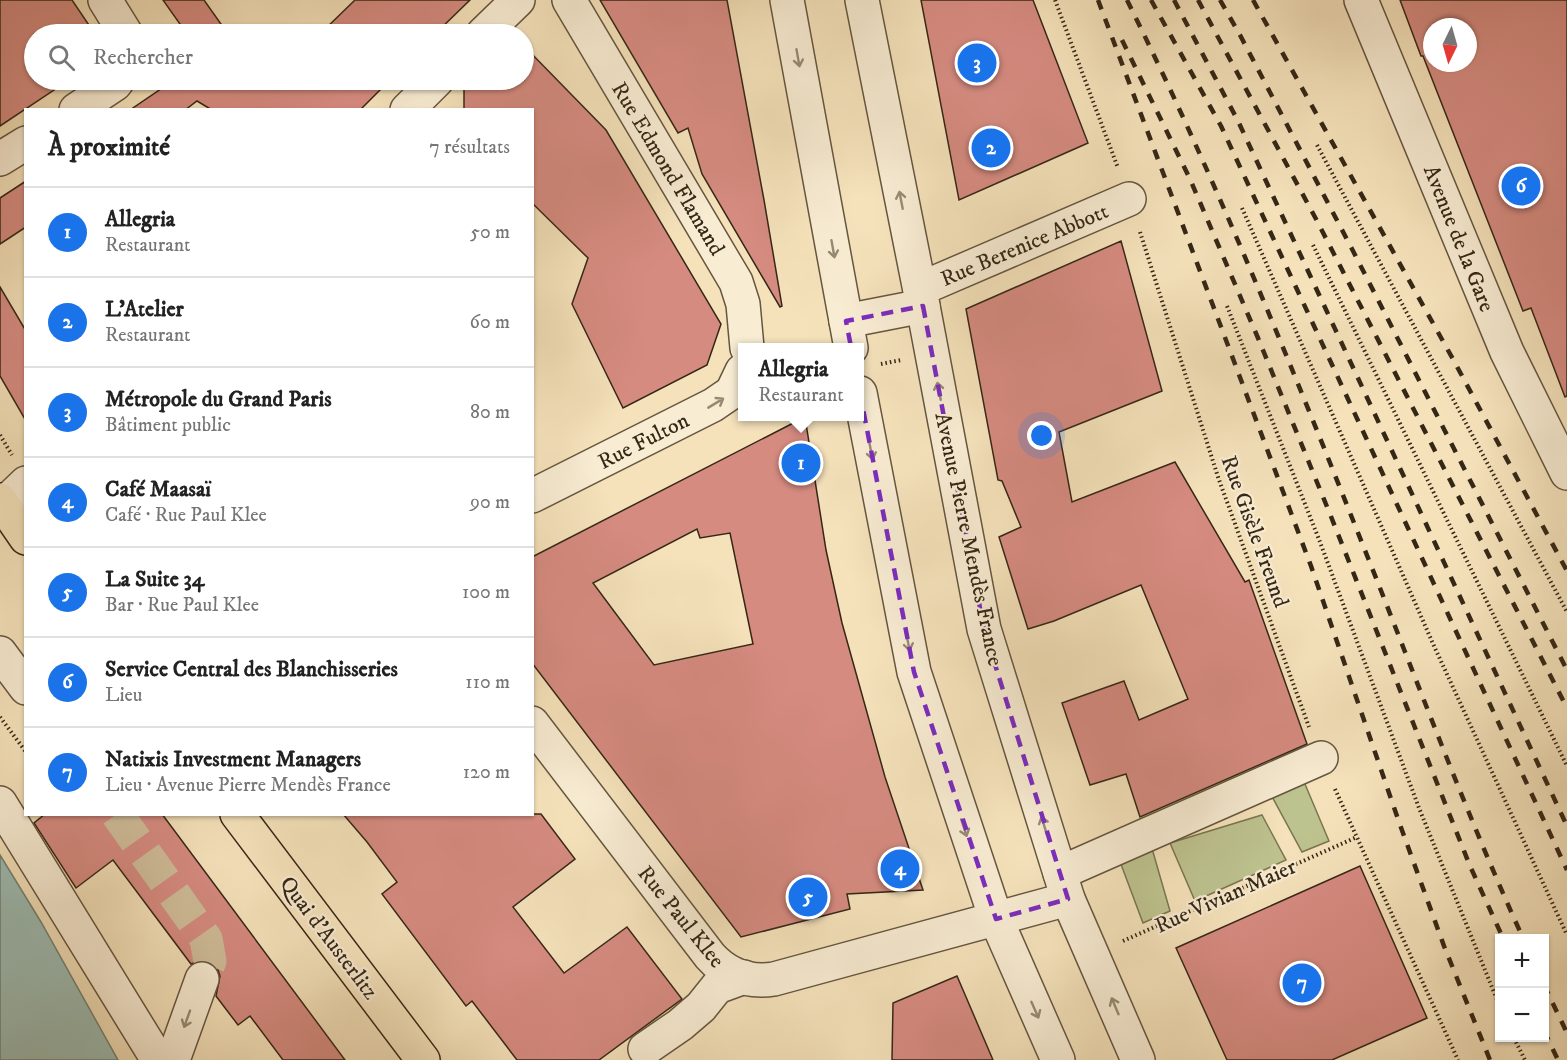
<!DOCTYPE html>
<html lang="fr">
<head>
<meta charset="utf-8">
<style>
  body { margin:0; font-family:"IM FELL DW Pica",serif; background:#f6f6f6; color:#222 }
  .controls { position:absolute; right:18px; bottom:18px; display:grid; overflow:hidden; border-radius:0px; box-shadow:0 2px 4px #0004 }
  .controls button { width:54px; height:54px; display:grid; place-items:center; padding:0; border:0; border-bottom:2px solid #e0e0e0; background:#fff; color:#222; font:30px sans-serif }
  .compass { position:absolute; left:1423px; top:18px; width:54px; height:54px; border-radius:50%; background:#fff; box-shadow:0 2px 4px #0004; rotate:185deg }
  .you { position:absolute; left:1042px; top:436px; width:21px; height:21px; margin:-15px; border:4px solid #fff; border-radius:50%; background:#1a73e8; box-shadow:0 0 0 9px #1a73e833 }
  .badge { display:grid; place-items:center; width:39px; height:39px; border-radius:50%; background:#1a73e8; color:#fff; font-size:20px; font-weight:700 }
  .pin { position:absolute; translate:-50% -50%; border:3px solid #fff; box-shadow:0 2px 6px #0006 }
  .popup { position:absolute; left:738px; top:343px; width:126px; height:78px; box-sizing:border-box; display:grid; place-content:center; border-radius:0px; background:#fff; filter:drop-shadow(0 2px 4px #0005); font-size:20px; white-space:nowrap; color:#767676 }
  .popup b { font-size:22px; color:#222 }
  .popup::after { content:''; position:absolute; left:50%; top:100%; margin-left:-12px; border:12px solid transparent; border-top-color:#fff }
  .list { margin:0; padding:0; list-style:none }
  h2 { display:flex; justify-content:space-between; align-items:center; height:78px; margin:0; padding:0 24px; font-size:26px }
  h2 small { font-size:20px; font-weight:400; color:#767676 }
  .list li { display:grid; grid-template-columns:39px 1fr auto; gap:18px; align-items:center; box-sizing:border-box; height:90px; padding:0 24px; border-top:2px solid #e0e0e0 }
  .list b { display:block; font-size:22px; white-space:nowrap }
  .list p { margin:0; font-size:20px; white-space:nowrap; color:#767676 }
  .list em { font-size:20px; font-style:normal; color:#767676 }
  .icon { flex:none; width:33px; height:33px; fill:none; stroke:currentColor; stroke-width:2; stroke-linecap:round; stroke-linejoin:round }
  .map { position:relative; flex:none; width:1567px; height:1060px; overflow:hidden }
  .search { position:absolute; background:#fff; box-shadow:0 2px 4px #0004; left:24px; top:24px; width:510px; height:66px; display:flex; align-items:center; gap:15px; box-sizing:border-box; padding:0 21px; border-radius:33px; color:#767676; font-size:22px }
  .panel { position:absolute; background:#fff; box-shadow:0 2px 4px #0004; left:24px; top:108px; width:510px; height:708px; border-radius:0px }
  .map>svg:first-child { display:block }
</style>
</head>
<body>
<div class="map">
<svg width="1567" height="1060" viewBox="0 0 1567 1060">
  <rect width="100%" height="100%" fill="#f5e2bb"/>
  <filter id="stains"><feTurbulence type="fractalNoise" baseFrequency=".00333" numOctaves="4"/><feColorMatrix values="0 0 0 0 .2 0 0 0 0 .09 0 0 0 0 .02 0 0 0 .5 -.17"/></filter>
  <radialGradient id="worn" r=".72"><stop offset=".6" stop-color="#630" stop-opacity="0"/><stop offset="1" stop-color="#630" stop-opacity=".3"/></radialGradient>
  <!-- green -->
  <g fill="#bdc38f" stroke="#797552" stroke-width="1.5">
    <path d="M1302 777 1329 841 1302 852 1269 791Z"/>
    <path d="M1262 815 1286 860 1195 901 1170 843Z"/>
    <path d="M1151 845 1170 911 1143 923 1119 859Z"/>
  </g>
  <!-- water -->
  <path fill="#9dbdb4" stroke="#738175" stroke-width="1.5" d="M0 855 41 922 118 1060H0Z"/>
  <!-- building -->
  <g fill="#d68b81" stroke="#352716" stroke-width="1.5" fill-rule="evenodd">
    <path d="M0 0H72L95 34H34V80H69L0 126Z"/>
    <path d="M163 0H204L228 34H187Z"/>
    <path d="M355 0H470L435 34H320Z"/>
    <path d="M600 0H727L764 200 782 306 780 307 702 174 688 128 678 133Z"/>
    <path d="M921 0H1033L1088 143 959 200Z"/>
    <path d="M1400 0H1567V396L1565 397 1531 308 1523 311 1423 56H1421ZM1432 27H1468V63H1432Z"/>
    <path d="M524 46 606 130 721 324 707 365 623 408 572 304 588 258 532 203V110H464V80H524Z"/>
    <path d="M160 80H390L360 110H212L197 101 185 110H130L168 84Z"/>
    <path d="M26 181V227L0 244V198Z"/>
    <path d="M1121 241 1162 391 1059 432 1072 502 1175 462 1245 582 1249 580 1307 744 1140 817 1126 774 1090 785 1062 703 1124 681 1139 720 1188 699 1141 585 1054 621 1028 629 999 537 1021 527 1002 481 998 480 966 309Z"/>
    <path d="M0 287 26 331V421L0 376Z"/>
    <path d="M805 417 826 550 842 623 885 777 923 890 847 894 850 909 741 937 532 663V557ZM697 529 700 538 730 533 753 644 654 665 593 583Z"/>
    <path d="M45 814H162L345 1060H283L250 1016 238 1025 216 996 220 976 217 967 208 961H199L191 964 113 860 76 888 34 823Z"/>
    <path d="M343 814H541L575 859 513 907 564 973 627 927 682 999 599 1060H517L472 1001 466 1006 382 894 397 882 367 842Z"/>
    <path d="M1360 866 1427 1018 1332 1060H1227L1176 948Z"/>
    <path d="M957 976 993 1060H892L893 1003Z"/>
  </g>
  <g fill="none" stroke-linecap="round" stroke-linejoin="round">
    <!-- minor-tunnel -->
    <path stroke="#cfbd9a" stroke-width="33" stroke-dasharray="33 16" stroke-linecap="butt" d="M117 814 206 939 210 961 202 979"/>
    <defs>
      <g id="minor">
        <path d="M105 0 126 34"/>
        <path d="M569 0 736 282 743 304 747 348"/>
        <path d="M787 0 851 348"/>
        <path d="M862 0 923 306 984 629 1068 899 1138 1060"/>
        <path d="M1361 0 1507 352 1567 473"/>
        <path d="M483 34 518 0"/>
        <path d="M76 110 115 84 118 80"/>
        <path d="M407 110 437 80"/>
        <path d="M0 159 26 143"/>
        <path d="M920 289 1129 199"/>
        <path d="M846 321 923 306"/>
        <path d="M860 393 914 672 996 919 1058 1060"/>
        <path d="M532 496 713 405 732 392 742 371"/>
        <path d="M3 505 26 483"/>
        <path d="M0 653 26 688"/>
        <path d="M532 723 710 956C727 975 748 983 774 979L1068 899"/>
        <path d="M0 803 158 1060"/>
        <path d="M1060 873 1321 758"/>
        <path d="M645 1049 680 1025 701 1007 717 987 744 977"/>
        <path d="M173 1060 202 979"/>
      </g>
      <g id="major">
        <path d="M0 500 26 538"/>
        <path d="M237 814 423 1060"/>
      </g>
    </defs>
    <!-- minor casing -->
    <use href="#minor" stroke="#65563f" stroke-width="36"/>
    <!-- major casing -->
    <use href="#major" stroke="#352716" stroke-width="36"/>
    <!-- path -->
    <g stroke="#352716" stroke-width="4" stroke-dasharray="1.5 3" stroke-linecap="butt">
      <path d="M1055 0 1118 168"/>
      <path d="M1317 145 1567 612"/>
      <path d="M1242 208 1434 646 1567 935"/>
      <path d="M1140 232 1218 477 1309 727"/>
      <path d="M1313 245 1567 766"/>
      <path d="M1227 306 1320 542 1419 808 1500 1007"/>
      <path d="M881 364 901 360"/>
      <path d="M0 435 12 455"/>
      <path d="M0 717 26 752"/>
      <path d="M1335 789 1458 1060"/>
      <path d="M1123 941 1357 837"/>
      <path d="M1514 1038 1525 1060"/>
    </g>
    <!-- minor -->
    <use href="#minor" stroke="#f8ecd3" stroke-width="33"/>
    <!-- major -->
    <use href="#major" stroke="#f5e2bb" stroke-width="33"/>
    <!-- rail -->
    <g stroke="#352716" stroke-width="4.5" stroke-dasharray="10 10" stroke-linecap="butt">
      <path d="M1098 0 1311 566 1399 822 1444 946 1490 1060"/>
      <path d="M1127 0C1221 189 1300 387 1378 583 1425 702 1470 822 1523 938"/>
      <path d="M1151 0 1221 126 1567 870"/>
      <path d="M1174 0 1238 121 1567 826"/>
      <path d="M1198 0 1316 219 1567 708"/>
      <path d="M1220 0 1240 35 1352 249 1567 670"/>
      <path d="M1253 0 1454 361 1567 571"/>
      <path d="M1122 40 1190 179 1258 338 1330 514 1470 866 1503 938"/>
      <path d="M1544 985 1567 1033"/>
      <path d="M1544 1031 1558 1060"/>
    </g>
  </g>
  <!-- one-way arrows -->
  <defs><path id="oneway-shaft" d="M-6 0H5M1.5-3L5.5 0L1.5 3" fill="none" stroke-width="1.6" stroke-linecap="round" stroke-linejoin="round" transform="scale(1.5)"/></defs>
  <g stroke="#968a74">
    <use href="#oneway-shaft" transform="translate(798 58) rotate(80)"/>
    <use href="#oneway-shaft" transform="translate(901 200) rotate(-101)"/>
    <use href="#oneway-shaft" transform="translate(833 249) rotate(80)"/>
    <use href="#oneway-shaft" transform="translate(939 391) rotate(-101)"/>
    <use href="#oneway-shaft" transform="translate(716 403) rotate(-31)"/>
    <use href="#oneway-shaft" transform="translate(871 451) rotate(79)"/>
    <use href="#oneway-shaft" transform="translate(908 642) rotate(79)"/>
    <use href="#oneway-shaft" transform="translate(1044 825) rotate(-107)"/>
    <use href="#oneway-shaft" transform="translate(964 828) rotate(72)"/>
    <use href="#oneway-shaft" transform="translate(1115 1006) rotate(-113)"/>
    <use href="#oneway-shaft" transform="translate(1035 1010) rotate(66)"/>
    <use href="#oneway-shaft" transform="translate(187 1019) rotate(110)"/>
  </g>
  <!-- marked area -->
  <path fill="none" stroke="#7b2cbf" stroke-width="4.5" stroke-dasharray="12 8" stroke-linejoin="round" d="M923 306 984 629 1068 899 996 919 914 672 846 321Z"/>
  <g text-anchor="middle" stroke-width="4.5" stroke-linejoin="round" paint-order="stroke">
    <!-- street labels -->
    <g font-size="22" fill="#352716" stroke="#f8ecd3">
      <text transform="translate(669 168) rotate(59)" y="8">Rue Edmond Flamand</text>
      <text transform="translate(1460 238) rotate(68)" y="8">Avenue de la Gare</text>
      <text transform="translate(1024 244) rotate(-23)" y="8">Rue Berenice Abbott</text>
      <text transform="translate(643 440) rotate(-27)" y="8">Rue Fulton</text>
      <text transform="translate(1256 531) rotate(70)" y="8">Rue Gisèle Freund</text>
      <text transform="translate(970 539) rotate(78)" y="8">Avenue Pierre Mendès France</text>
      <text transform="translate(1225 895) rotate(-24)" y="8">Rue Vivian Maier</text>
      <text transform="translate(682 916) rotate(51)" y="8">Rue Paul Klee</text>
      <text transform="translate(330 937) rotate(53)" y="8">Quai d'Austerlitz</text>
    </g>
  </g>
  <rect width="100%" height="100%" filter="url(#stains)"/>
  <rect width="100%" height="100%" fill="url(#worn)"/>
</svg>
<div class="controls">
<button>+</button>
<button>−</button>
</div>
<svg class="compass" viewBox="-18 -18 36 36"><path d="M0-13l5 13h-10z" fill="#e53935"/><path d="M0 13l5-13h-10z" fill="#767676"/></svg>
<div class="you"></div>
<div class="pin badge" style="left:801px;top:463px">1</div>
<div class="popup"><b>Allegria</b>Restaurant</div>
<div class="pin badge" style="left:991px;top:148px">2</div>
<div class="pin badge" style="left:977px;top:63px">3</div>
<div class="pin badge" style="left:900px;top:869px">4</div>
<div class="pin badge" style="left:808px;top:897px">5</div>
<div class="pin badge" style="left:1521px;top:186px">6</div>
<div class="pin badge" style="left:1302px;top:983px">7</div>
<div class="search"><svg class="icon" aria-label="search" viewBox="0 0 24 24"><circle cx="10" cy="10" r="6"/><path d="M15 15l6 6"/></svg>Rechercher</div>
<section class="panel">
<h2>À proximité<small>7 résultats</small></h2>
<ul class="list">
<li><span class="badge">1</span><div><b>Allegria</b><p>Restaurant</p></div><em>50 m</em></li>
<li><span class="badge">2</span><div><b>L'Atelier</b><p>Restaurant</p></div><em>60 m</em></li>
<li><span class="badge">3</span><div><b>Métropole du Grand Paris</b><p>Bâtiment public</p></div><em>80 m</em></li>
<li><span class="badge">4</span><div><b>Café Maasaï</b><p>Café · Rue Paul Klee</p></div><em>90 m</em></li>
<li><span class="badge">5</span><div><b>La Suite 34</b><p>Bar · Rue Paul Klee</p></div><em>100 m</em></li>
<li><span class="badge">6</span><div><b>Service Central des Blanchisseries</b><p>Lieu</p></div><em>110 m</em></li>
<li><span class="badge">7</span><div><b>Natixis Investment Managers</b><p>Lieu · Avenue Pierre Mendès France</p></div><em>120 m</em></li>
</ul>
</section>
</div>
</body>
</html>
